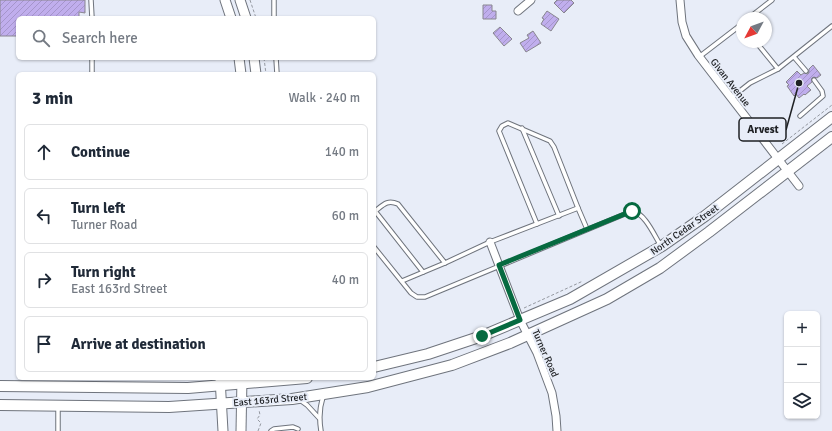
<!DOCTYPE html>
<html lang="en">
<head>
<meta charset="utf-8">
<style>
  body { margin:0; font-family:Signika,sans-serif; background:#f2f2f3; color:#1f2937 }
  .controls { position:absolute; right:12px; bottom:12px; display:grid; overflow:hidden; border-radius:6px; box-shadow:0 1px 3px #0004 }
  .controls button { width:36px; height:36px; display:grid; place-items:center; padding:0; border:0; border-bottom:1px solid #e0e1e3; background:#fff; color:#1f2937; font:20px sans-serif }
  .compass { position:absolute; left:736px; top:12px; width:36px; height:36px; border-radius:50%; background:#fff; box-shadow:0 1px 3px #0004; rotate:229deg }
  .stop { position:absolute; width:12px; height:12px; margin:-9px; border:3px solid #066a40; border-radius:50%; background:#fff }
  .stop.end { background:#066a40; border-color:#fff; box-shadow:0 1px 4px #0008 }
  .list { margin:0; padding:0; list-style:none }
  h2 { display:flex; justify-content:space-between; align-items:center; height:52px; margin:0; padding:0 16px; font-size:17px }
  h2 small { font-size:13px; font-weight:400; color:#747a83 }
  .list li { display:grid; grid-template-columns:26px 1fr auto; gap:12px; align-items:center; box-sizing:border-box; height:56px; margin:0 8px 8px; padding:0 8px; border:1px solid #e0e1e3; border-radius:6px }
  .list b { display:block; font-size:15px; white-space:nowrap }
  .list p { margin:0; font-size:13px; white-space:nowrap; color:#747a83 }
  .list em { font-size:13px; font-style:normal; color:#747a83 }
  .icon { flex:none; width:22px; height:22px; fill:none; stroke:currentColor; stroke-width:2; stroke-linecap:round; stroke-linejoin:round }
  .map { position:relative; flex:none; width:832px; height:431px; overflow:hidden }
  .search { position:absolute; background:#fff; box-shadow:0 1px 3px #0004; left:16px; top:16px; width:360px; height:44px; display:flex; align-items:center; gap:10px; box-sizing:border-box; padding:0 14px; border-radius:6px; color:#747a83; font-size:15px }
  .panel { position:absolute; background:#fff; box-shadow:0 1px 3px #0004; left:16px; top:72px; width:360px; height:308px; border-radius:6px }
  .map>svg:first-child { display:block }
</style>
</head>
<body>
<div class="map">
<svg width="832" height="431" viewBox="0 0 832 431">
  <defs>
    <pattern id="building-hatch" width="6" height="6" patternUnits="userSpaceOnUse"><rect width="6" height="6" fill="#c0aeed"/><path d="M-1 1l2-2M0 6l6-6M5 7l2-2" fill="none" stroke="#a595cb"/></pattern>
  </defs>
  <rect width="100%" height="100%" fill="#e8edf8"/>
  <!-- building -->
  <g fill="url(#building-hatch)" stroke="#898690">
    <path d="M0 0H85V13L79 12V18H18V36H0Z"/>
    <path d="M557 0H571L574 3 564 13 554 3Z"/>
    <path d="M483 5H492V11H496V19H483Z"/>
    <path d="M547 11 559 19 551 31 541 24 544 19 542 18Z"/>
    <path d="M500 27 512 39 504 46 493 33Z"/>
    <path d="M533 31 541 43 526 52 520 43 529 38 527 35Z"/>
    <path d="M813 65 821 75 817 78 814 77 812 78V82L807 86 811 90 805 95 804 94 799 98 796 94 794 96 787 86 789 85 786 82 797 71 801 75 804 73 808 74 809 72V69Z"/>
  </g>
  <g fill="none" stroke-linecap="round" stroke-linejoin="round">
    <defs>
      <g id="service">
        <path d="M91 0 92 18"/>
        <path d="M274 0V18"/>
        <path d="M749 18 772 0"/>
        <path d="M756 42 778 69"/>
        <path d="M699 57 742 24"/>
        <path d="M794 57 806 71"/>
        <path d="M92 58V74"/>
        <path d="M276 58 277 74"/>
        <path d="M731 98 750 83 778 69 832 26"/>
        <path d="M800 116 823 96 822 91 814 80"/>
        <path d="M522 128 559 216"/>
        <path d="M375 211 423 272"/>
        <path d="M374 212C383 205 387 199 398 204L445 263 490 242 578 208 587 229"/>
        <path d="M537 224 499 131 502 126 508 123 550 141 554 147 578 208"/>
        <path d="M374 247 411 293 417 297H425L632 211C645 213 654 235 661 246"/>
        <path d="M402 281 445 263"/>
        <path d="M300 400 307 405 319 418"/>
        <path d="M58 431V406"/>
        <path d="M271 431 274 429 293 427 298 429"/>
        <path d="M321 431C319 419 319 409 323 397"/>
      </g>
      <g id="minor">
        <path d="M680 0 682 22 686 36 698 55 799 186"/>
        <path d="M518 11 531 0"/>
        <path d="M490 242 520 320 537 353 552 393 556 416 557 431"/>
      </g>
      <g id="tertiary">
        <path d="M225 0 231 18"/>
        <path d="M240 0 246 18"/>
        <path d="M239 58 241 74"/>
        <path d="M254 58 256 74"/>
        <path d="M220 378 223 431"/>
        <path d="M241 431 242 378"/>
      </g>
      <g id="secondary">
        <path d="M374 367 428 354 482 336 570 299 662 246 705 216 832 117"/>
        <path d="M0 386 188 388 307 378"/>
        <path d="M0 405 169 407 292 399 368 387 452 365 510 343 607 299 660 268 709 232 832 137"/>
      </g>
    </defs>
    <!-- service casing -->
    <use href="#service" stroke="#6f747d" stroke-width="5.5"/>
    <!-- minor casing -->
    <use href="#minor" stroke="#6f747d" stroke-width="9"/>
    <!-- tertiary casing -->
    <use href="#tertiary" stroke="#6f747d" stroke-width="11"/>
    <!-- secondary casing -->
    <use href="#secondary" stroke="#6f747d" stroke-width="12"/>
    <!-- path -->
    <g stroke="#9599a1" stroke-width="1" stroke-dasharray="3 2" stroke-linecap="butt">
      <path d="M250 0 256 18"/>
      <path d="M264 58 266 74"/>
      <path d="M782 144 832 105"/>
      <path d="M524 308 583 281"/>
      <path d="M258 431 261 423 257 419 260 415 259 410"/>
    </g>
    <!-- service -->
    <use href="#service" stroke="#fff" stroke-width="3.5"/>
    <!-- minor -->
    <use href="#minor" stroke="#fff" stroke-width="7"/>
    <!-- tertiary -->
    <use href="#tertiary" stroke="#fff" stroke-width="9"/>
    <!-- secondary -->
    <use href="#secondary" stroke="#fff" stroke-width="10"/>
  </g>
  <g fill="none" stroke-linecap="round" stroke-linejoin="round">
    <!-- route -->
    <path stroke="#066a40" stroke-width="5" d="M482 336 520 320 499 265 632 211"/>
  </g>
  <g text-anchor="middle" stroke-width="4" stroke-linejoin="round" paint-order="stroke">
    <!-- street labels -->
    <g font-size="10" fill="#1e2023" stroke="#e8edf8">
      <text transform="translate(731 82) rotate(52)" y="4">Givan Avenue</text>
      <text transform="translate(684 229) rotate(-35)" y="4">North Cedar Street</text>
      <text transform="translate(546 353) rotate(66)" y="4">Turner Road</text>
      <text transform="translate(270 399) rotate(-5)" y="4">East 163rd Street</text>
    </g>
  </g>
  <!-- callouts -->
  <path fill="none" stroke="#1e2023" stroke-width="1.5" d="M799 83L786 130"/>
  <circle fill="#1e2023" stroke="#e8edf8" stroke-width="1.5" cx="799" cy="83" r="4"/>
  <rect fill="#e8edf8" stroke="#1e2023" stroke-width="1.5" x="739" y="118" width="47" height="23" rx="4"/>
  <g font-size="11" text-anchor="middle" font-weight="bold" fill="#1e2023">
    <text x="763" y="133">Arvest</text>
  </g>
</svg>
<div class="controls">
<button>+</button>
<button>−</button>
<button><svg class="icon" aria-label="layers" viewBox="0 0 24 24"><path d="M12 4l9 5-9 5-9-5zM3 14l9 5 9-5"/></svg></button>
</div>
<svg class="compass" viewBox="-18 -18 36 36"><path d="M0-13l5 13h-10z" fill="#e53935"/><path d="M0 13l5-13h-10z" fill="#747a83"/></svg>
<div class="stop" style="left:632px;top:211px"></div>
<div class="stop end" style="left:482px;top:336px"></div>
<div class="search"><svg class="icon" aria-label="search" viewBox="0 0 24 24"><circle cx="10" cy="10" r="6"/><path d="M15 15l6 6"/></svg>Search here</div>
<section class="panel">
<h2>3 min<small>Walk · 240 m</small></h2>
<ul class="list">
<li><svg class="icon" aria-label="ahead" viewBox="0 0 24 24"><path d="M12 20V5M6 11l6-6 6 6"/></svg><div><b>Continue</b></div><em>140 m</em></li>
<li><svg class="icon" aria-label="left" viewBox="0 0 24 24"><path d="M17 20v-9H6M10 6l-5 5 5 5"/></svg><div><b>Turn left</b><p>Turner Road</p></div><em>60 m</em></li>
<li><svg class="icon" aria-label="right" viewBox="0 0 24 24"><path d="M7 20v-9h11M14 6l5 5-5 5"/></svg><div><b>Turn right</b><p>East 163rd Street</p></div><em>40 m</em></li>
<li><svg class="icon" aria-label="arrive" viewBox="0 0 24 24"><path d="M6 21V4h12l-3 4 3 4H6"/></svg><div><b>Arrive at destination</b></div></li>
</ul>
</section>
</div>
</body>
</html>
